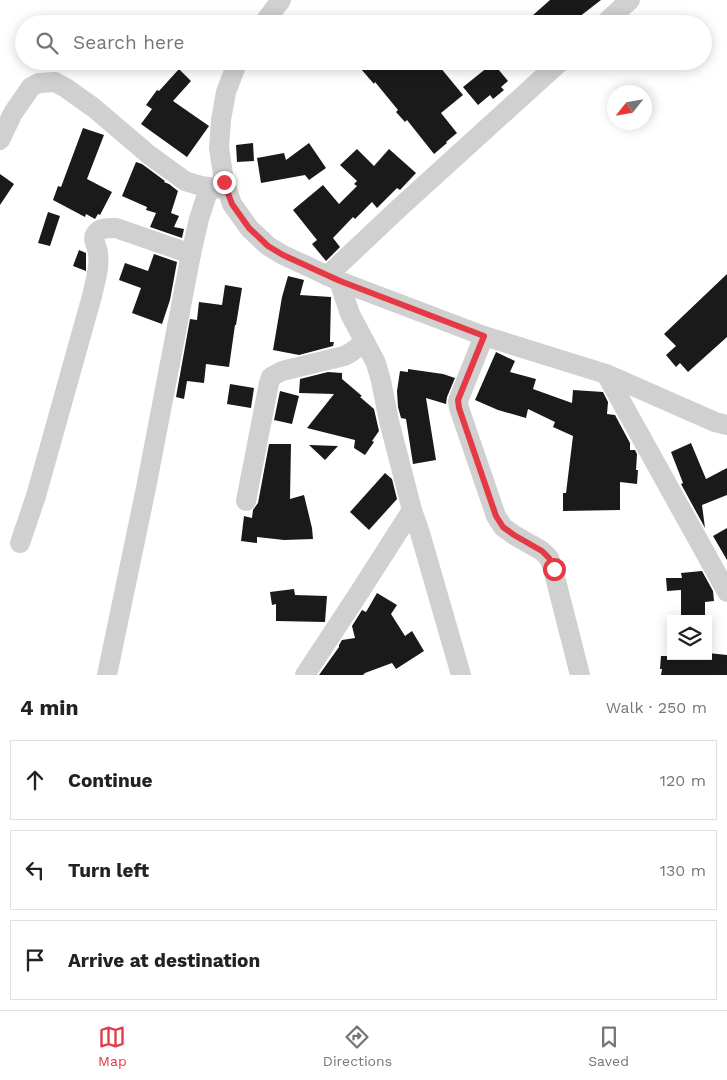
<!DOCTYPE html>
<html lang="en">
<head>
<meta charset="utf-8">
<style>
  body { margin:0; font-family:"Work Sans",sans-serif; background:#f2f2f2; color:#222 }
  .controls { position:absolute; right:15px; bottom:15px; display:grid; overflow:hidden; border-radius:0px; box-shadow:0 2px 12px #0003 }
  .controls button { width:45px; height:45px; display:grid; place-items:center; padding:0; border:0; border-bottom:1px solid #e0e0e0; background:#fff; color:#222; font:25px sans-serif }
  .compass { position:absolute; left:607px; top:85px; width:45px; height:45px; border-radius:50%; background:#fff; box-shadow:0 2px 12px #0003; rotate:239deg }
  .stop { position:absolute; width:15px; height:15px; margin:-11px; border:4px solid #e63946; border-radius:50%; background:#fff }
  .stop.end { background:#e63946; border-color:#fff; box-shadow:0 1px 5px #0008 }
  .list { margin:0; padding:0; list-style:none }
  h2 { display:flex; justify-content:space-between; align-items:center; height:65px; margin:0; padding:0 20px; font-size:21px }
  h2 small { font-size:16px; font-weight:400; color:#767676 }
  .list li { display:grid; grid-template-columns:32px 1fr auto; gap:15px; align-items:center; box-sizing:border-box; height:80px; margin:0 10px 10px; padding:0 10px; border:1px solid #e0e0e0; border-radius:0px }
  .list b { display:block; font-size:19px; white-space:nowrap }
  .list em { font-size:16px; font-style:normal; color:#767676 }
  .icon { flex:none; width:28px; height:28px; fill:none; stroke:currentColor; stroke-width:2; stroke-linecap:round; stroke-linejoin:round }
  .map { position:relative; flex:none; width:727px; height:675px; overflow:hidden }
  .search { position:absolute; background:#fff; box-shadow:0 2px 12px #0003; left:15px; right:15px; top:15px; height:55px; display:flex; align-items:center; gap:12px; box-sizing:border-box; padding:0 18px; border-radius:28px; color:#767676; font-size:19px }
  .sheet { height:335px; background:#fff }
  nav { display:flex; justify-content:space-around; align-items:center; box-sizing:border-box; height:70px; border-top:1px solid #e0e0e0; background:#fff; font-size:14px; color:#767676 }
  nav a { display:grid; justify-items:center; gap:2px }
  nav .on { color:#e63946 }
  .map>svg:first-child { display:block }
</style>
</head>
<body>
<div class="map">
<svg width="727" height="675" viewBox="0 0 727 675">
  <rect width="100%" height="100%" fill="#fff"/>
  <!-- building -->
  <g fill="#1a1a1a">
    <path d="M550 0H601L570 24H523Z"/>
    <path d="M371 61H435L463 95 441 113 457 133 446 142 447 143 434 154 407 120 405 122 396 112 398 110 375 82 374 84 361 69Z"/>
    <path d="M493 63 508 81 501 87 504 90 493 99 490 95 478 105 463 87Z"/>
    <path d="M179 69 191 81 173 101 209 126 187 157 141 124 152 109 146 105 157 90 159 91Z"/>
    <path d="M83 128 104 135 87 179 112 192 100 215 98 214 95 219 86 214 85 217 53 200 58 186 61 187Z"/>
    <path d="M253 143 254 161 237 162 236 145Z"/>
    <path d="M309 143 326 168 309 180 305 175 261 183 257 158 284 153 286 160Z"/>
    <path d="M357 149 374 166 389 149 416 173 400 190 397 188 377 208 372 202 355 219 353 217 333 238 340 247 326 261 312 244 317 240 293 210 323 185 339 204 357 186 354 184 357 181 340 165Z"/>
    <path d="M136 162 142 164 165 181 164 182 169 184 178 191 171 213 179 216 174 227 184 229 182 238 150 227 156 213 146 210 147 207 122 196Z"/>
    <path d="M0 174 14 184 0 205Z"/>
    <path d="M48 212 60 216 50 246 38 243Z"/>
    <path d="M79 250 86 253V271L73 266Z"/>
    <path d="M154 254 177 262 170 300 162 324 132 313 141 288 119 280 125 263 148 271Z"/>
    <path d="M727 274V337L688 372 680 363 676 367 666 355 676 346 664 334Z"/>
    <path d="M288 276 304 280 300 295 331 297 330 342H334L333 346 299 355 273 350 282 297Z"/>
    <path d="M225 285 242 288 236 325H235L229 367 206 364 204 383 187 381 184 399 176 397 190 319 197 320 199 302 222 305Z"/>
    <path d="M496 352 515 361 510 372 536 379 533 389 572 403 573 390 603 392 608 402 607 414 615 415 630 443V450H635L637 454 636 470H638L637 484 620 482V510L563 511V493H566L573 436 553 427 555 422 528 409 526 418 498 410 475 400Z"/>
    <path d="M408 369 443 374 455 378 447 397 446 404 426 398 436 460 413 464 406 419 401 418 398 407 397 391 400 371 408 372Z"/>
    <path d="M328 372 342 373V379L362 396 360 397 374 409 379 431 372 441 374 442 365 455 354 448 355 440 307 428 334 394 299 393 300 379Z"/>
    <path d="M230 384 254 388 251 408 227 404Z"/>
    <path d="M280 391 299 396 292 424 274 420Z"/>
    <path d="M691 443 706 479 727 468V495L702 505 705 528 681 484 683 483 671 452Z"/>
    <path d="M269 444H291L290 499 304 495 312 528 313 539 284 540 257 537V543L241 541 244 516 252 518 253 510 258 503Z"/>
    <path d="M309 445 338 446 325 460Z"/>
    <path d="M385 473 392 479 397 499 369 530 350 512Z"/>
    <path d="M727 528V560L713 536Z"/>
    <path d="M702 571 713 591 714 601 705 602V619H681V590L667 591 666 578H682L681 573Z"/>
    <path d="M294 589 295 595 327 596 325 622 276 621V604L272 605 270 592Z"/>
    <path d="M377 593 397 605 391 614 405 636 412 631 424 651 396 669 392 663 365 673 363 675H319L339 647V645L342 640 355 638 352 626 362 610 366 612Z"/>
    <path d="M708 653 727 655V675H661L662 669H660L661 656H708Z"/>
  </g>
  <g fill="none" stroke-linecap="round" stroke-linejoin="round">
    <!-- minor -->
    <g stroke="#d0d0d0" stroke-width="20">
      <path d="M263 24 281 0"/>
      <path d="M604 24 630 0"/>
      <path d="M238 61 226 92 221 120 219 148 224 181 232 204 249 228 268 246 283 255 339 281 484 336 606 374 715 422 727 425"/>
      <path d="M0 140 13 113 31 87 39 83 55 82 66 88 94 108 148 154 185 181 201 186 222 189"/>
      <path d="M327 276 397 210 561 61"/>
      <path d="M339 281 350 314 376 363 381 381 389 421 412 510 420 533 461 675"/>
      <path d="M484 336 458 401 459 408 496 516 503 527 514 535 542 551 549 558 553 569 580 675"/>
      <path d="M606 374 727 592"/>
      <path d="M246 501 269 383 271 377 282 371 344 356 350 353 365 342"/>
      <path d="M20 543 36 496 92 296C95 282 100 268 98 253 98 248 92 240 95 235 99 227 109 228 116 228L191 254"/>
      <path d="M107 675 146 488 191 254 199 219 209 188"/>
      <path d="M305 675 357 596 412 510"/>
    </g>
  </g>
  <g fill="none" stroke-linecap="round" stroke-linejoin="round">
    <!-- route -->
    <path stroke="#e63946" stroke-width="6" d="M224 182 232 204 249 228 268 246 283 255 340 281 484 336 458 400 459 408 496 516 503 527 514 535 542 551 549 558 554 569"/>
  </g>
</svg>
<div class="controls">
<button><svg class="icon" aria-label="layers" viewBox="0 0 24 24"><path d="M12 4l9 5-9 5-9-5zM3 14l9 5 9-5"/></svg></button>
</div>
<svg class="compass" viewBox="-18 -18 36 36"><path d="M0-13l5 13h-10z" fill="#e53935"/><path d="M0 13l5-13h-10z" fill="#767676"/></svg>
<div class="stop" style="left:554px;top:569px"></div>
<div class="stop end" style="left:224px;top:182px"></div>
<div class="search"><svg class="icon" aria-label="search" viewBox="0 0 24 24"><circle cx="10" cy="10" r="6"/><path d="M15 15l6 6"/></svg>Search here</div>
</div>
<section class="sheet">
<h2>4 min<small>Walk · 250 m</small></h2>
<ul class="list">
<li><svg class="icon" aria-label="ahead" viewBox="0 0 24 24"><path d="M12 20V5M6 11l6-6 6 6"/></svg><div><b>Continue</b></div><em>120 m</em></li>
<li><svg class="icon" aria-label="left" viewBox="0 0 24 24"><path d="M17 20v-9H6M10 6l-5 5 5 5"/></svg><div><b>Turn left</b></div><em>130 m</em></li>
<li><svg class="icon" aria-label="arrive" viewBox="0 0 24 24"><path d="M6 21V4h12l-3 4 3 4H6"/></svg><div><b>Arrive at destination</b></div></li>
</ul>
</section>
<nav>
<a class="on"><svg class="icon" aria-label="map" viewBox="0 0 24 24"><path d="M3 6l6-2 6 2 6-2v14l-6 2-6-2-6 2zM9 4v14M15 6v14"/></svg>Map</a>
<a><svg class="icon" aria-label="directions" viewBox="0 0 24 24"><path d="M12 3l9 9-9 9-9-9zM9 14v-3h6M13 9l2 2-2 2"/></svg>Directions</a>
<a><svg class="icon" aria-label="saved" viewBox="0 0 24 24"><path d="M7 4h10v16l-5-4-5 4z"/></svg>Saved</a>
</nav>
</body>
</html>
